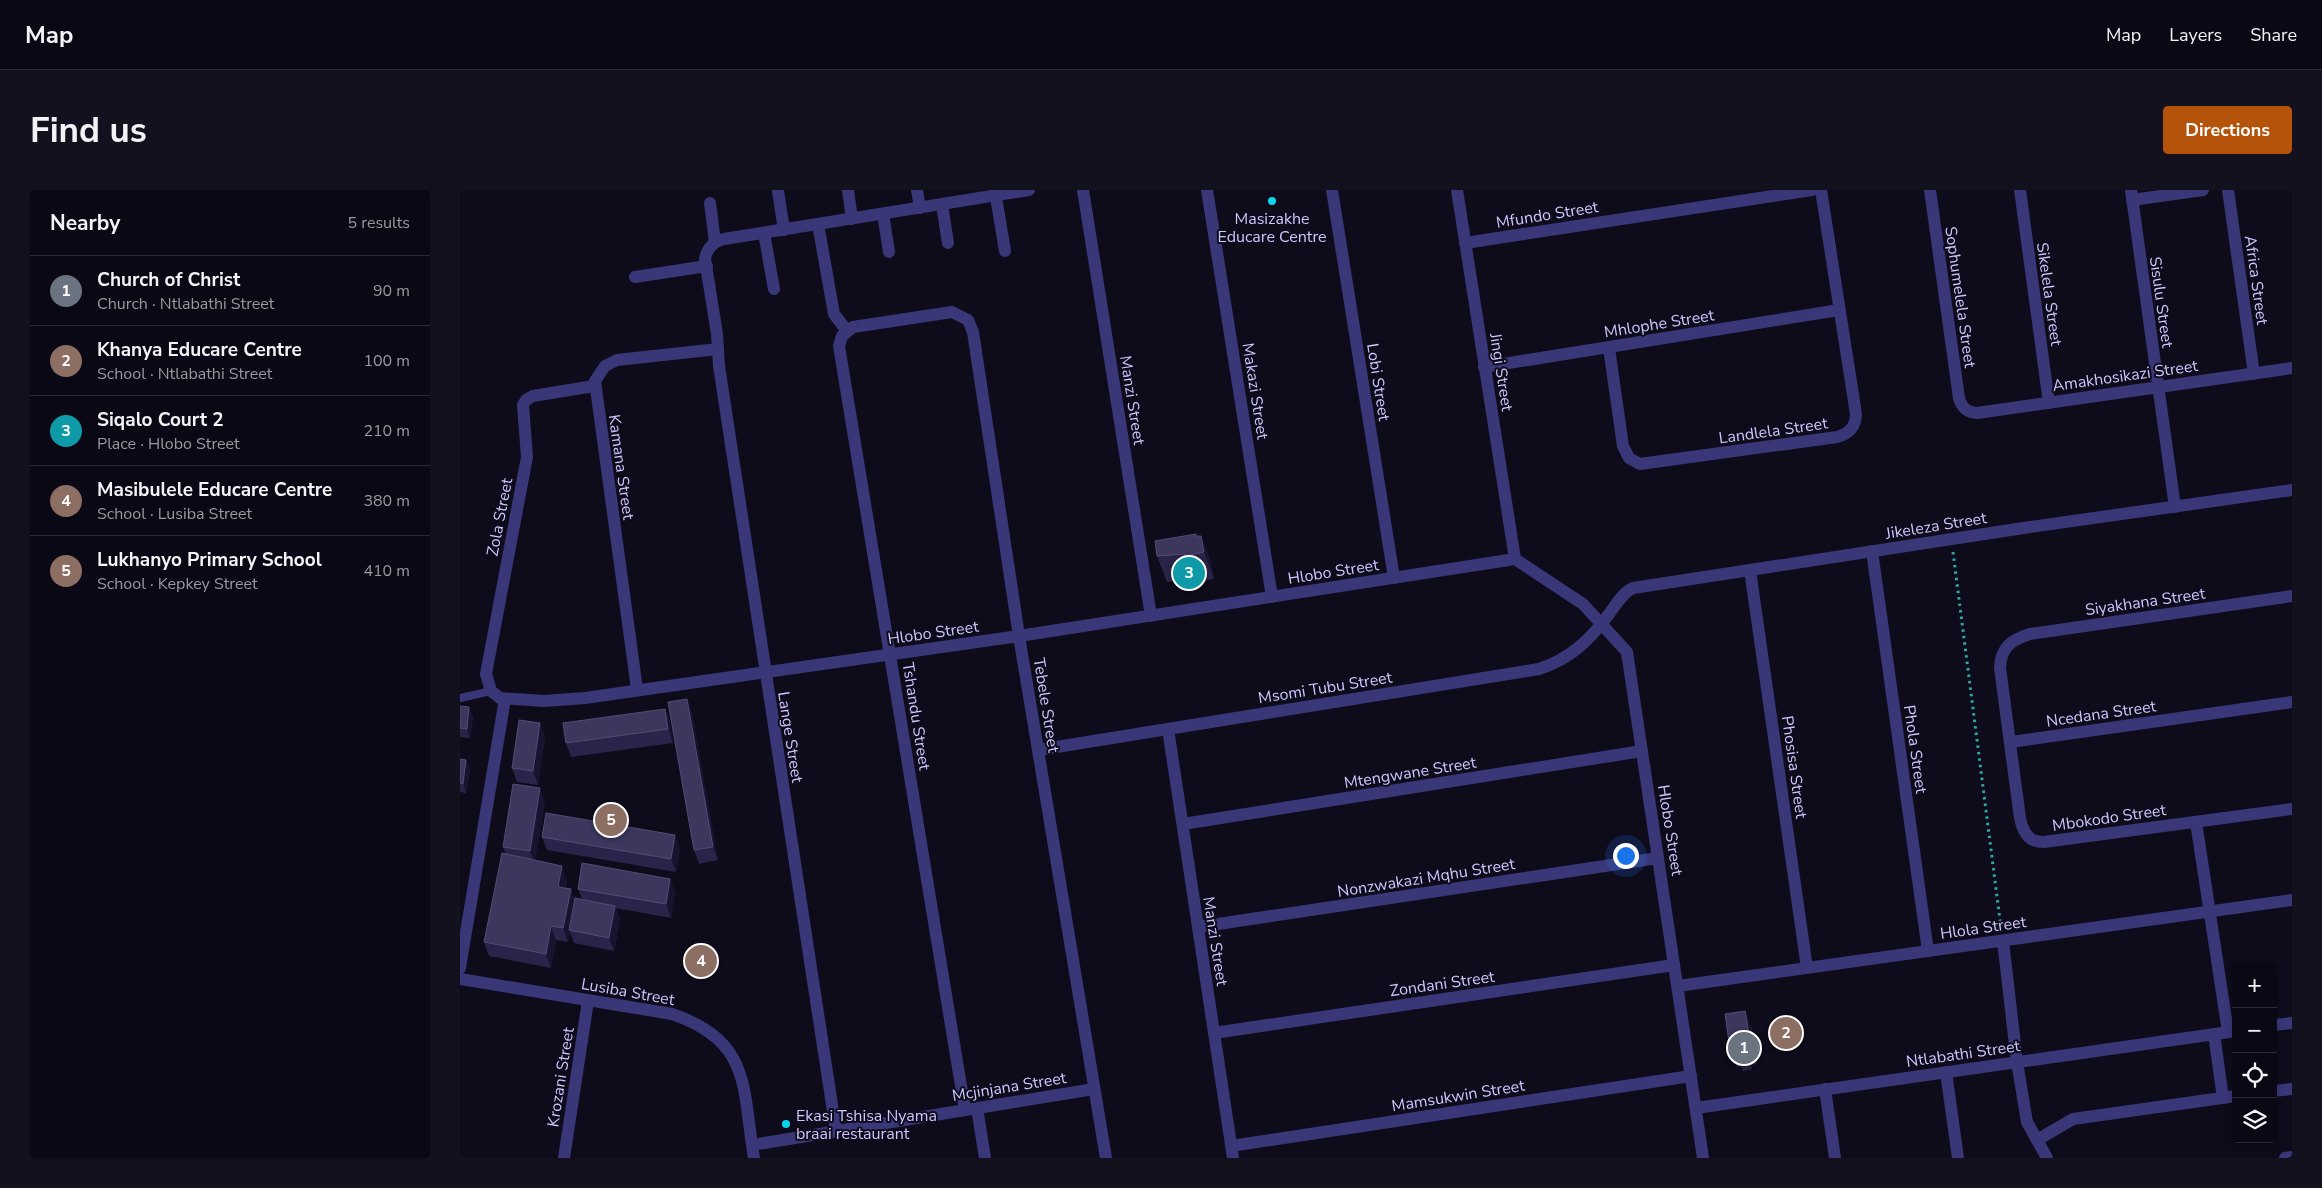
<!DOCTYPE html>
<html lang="en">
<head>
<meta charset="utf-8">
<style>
  body { margin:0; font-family:"Nunito Sans",sans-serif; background:#13111d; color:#f1f3f6 }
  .controls { position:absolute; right:15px; bottom:15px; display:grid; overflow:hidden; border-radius:5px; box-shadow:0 2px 8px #0003 }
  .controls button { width:45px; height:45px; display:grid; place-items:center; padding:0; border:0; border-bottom:1px solid #2a2934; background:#0a0814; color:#f1f3f6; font:25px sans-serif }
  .you { position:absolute; left:1165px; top:665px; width:18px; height:18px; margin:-12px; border:4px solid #fff; border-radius:50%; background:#1a73e8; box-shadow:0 0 0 8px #1a73e833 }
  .badge { display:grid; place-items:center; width:32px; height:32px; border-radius:50%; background:#b45309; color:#fff; font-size:16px; font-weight:700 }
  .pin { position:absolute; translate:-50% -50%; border:2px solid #fff; box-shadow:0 1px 5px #0006 }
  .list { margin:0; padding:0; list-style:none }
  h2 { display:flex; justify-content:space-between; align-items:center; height:65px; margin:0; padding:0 20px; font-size:21px }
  h2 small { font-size:16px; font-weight:400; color:#999aa0 }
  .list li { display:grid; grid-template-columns:32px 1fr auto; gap:15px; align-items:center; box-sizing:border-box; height:70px; padding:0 20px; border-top:1px solid #2a2934 }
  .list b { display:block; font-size:19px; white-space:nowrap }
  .list p { margin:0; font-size:16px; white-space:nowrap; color:#999aa0 }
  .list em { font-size:16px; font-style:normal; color:#999aa0 }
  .icon { flex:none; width:28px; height:28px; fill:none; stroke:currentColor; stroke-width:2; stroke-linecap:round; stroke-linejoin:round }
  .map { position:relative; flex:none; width:1832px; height:968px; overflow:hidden; border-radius:5px }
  header { display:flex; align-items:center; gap:30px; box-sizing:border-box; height:70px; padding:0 25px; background:#0a0814; border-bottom:1px solid #2a2934 }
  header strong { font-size:24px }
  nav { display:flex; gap:28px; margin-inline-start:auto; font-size:18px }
  .intro { display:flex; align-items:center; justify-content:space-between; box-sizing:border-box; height:120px; padding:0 30px }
  h1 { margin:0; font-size:35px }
  .button { padding:12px 22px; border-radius:5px; background:#b45309; color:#fff; font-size:18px; font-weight:700 }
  main { display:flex; gap:30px; padding:0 30px }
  aside { flex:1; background:#0a0814; border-radius:5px; box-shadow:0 2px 8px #0003 }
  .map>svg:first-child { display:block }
</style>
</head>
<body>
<header>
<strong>Map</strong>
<nav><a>Map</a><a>Layers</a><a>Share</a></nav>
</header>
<div class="intro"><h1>Find us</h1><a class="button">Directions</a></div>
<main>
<aside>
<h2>Nearby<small>5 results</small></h2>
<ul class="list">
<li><span class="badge" style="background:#6b7280">1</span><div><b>Church of Christ</b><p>Church · Ntlabathi Street</p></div><em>90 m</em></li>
<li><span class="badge" style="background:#8d6e63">2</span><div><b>Khanya Educare Centre</b><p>School · Ntlabathi Street</p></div><em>100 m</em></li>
<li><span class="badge" style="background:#0f9aa8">3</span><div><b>Siqalo Court 2</b><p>Place · Hlobo Street</p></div><em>210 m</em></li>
<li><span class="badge" style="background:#8d6e63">4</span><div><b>Masibulele Educare Centre</b><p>School · Lusiba Street</p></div><em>380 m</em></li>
<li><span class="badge" style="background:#8d6e63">5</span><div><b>Lukhanyo Primary School</b><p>School · Kepkey Street</p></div><em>410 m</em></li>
</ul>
</aside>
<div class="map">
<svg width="1832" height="968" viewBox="0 0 1832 968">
  <rect width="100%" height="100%" fill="#0e0b1b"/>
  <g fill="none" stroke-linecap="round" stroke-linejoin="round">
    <!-- path -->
    <path stroke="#2fa9a2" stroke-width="3" stroke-dasharray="2.5 4" stroke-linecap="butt" d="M1493 362 1541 738"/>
    <!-- service -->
    <path stroke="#3a3779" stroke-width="8" d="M0 508 31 501"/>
    <!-- minor -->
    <g stroke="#3a3779" stroke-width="12">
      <path d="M388 0 392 29"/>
      <path d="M457 0 460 18"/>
      <path d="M623 0 691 426"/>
      <path d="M747 0 812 407"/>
      <path d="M872 0 934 388"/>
      <path d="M997 0 1055 369"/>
      <path d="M1470 0 1499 208C1502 218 1507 222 1517 223L1832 178"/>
      <path d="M1560 0 1589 213"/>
      <path d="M1671 0 1715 317"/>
      <path d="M1768 0 1794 184"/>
      <path d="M318 1 324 40"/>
      <path d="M536 7 545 61"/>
      <path d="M1672 10 1743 0"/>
      <path d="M250 13 255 52"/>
      <path d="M482 15 488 53"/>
      <path d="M423 24 429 62"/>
      <path d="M358 34 374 124 387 141"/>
      <path d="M304 43 314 99"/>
      <path d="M1005 53 1352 0"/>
      <path d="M175 87 247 76"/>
      <path d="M1149 158 1163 256 1169 268 1180 274 1377 247C1389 244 1396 236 1396 224L1361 0"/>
      <path d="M1024 177 1379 120"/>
      <path d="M134 196 73 206 66 210 63 215 67 267 26 484 31 501 40 508 84 511 125 508 559 446 1055 369 1123 414 1167 462 1243 968"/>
      <path d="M1412 361 1468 761"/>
      <path d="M1290 380 1347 778"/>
      <path d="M1832 406 1570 444C1551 450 1541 457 1540 478L1560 628C1563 642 1568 652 1584 652L1832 619"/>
      <path d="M177 499 135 191 145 176 157 170 258 159"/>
      <path d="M708 539 773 968"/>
      <path d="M1551 552 1832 512"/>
      <path d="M578 560 1079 479C1110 469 1130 450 1149 424 1156 415 1162 403 1173 398L1570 337 1832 300"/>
      <path d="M1736 632 1768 842"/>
      <path d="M723 634 1182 561"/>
      <path d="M738 737 1198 668"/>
      <path d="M1543 751 1557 872 1567 932 1587 968"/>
      <path d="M0 778 45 509"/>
      <path d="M0 789 212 824C292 851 282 898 294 968"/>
      <path d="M1218 796 1832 710"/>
      <path d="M1813 835 1832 833"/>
      <path d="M754 843 1214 775"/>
      <path d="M1754 844 1763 908"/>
      <path d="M1486 882 1498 968"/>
      <path d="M1365 899 1375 968"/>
      <path d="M1813 901 1832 899"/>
      <path d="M517 918 525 968"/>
      <path d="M1236 918 1776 841"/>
      <path d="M505 920 379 156 382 146 393 137 492 122 508 130 513 142 559 446 646 968"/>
      <path d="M376 941 259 176 257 144 245 69C247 58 253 52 264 49L569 0"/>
      <path d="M1577 950 1613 929 1776 906"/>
      <path d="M292 955 634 899"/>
      <path d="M771 956 1231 886"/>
      <path d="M104 968 128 811"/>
      <path d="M1825 968 1832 967"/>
    </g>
  </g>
  <!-- wall -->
  <g fill="#2b244a">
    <path d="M737 346H741L751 372 754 389 735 392 734 390 707 392 697 366Z"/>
    <path d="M0 516 9 517 13 527 10 548 0 547Z"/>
    <path d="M205 519 210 533 213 553 111 567 106 553Z"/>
    <path d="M232 523 258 670 239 674 234 660Z"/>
    <path d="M80 533 85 547 78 595 57 592 52 578Z"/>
    <path d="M0 569 6 570 10 579 6 603 0 602Z"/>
    <path d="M85 612 75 670 107 690 106 698 111 699 115 710 122 709 118 699 210 689 215 703 211 728 156 718 160 730 154 761 114 753 110 742 108 752 96 750 91 778 29 766 24 752 46 664 43 657Z"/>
    <path d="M82 647 220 659 216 682 87 660Z"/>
    <path d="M1285 821 1292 839 1297 874 1291 875 1292 879 1283 881 1281 876 1277 877 1270 859Z"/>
  </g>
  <!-- shaded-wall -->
  <g fill="#18132f">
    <path d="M741 346 751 372 754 389 744 362Z"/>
    <path d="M227 509 232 523 258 670 253 657Z"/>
    <path d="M9 517 13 527 10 548 7 539Z"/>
    <path d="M205 519 210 533 213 553 208 539Z"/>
    <path d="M80 533 85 547 78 595 73 581Z"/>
    <path d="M6 570 10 579 6 603 3 594Z"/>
    <path d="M80 598 85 612 75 675 70 661Z"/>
    <path d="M215 645 220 659 216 682 211 669Z"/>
    <path d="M102 676 107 690 103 710 98 697Z"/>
    <path d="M210 689 215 703 211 728 206 714Z"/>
    <path d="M111 699 116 713 109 740 110 742 108 752 103 738Z"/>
    <path d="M155 716 160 730 154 761 149 748Z"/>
    <path d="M91 736 96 750 91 778 86 764Z"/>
    <path d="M1285 821 1292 839 1297 874 1291 856Z"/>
    <path d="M1284 857 1291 875 1292 879 1285 861Z"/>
  </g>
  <!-- building -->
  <g fill="#3d365d" stroke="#534c76">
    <path d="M736 344V346H741L744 362 725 366V364L697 366 695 351Z"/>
    <path d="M227 509 253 657 234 660 208 512Z"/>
    <path d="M0 516 9 517 7 539 0 538Z"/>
    <path d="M205 519 208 539 106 553 103 533Z"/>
    <path d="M59 530 80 533 73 581 52 578Z"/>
    <path d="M0 569 6 570 3 594 0 593Z"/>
    <path d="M53 594 80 598 70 661 43 657Z"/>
    <path d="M86 623 215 645 211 669 82 647Z"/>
    <path d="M42 663 102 676 98 697 111 699 103 738 91 736 86 764 24 752Z"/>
    <path d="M122 673 210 689 206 714 118 699Z"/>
    <path d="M115 708 155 716 149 748 109 740Z"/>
    <path d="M1285 821 1291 856 1284 857 1285 861 1276 863V858L1270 859 1265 824Z"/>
  </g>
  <!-- markers -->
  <g fill="#06d5eb" stroke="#0e0b1b" stroke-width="2">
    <circle cx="812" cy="11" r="5"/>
    <circle cx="326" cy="934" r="5"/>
  </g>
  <g text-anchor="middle" stroke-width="4" stroke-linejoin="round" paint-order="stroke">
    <!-- street labels -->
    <g font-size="16" fill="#cdc7fe" stroke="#0e0b1b">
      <text transform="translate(1087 24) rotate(-9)" y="6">Mfundo Street</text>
      <text transform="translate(1797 90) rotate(82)" y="6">Africa Street</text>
      <text transform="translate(1590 104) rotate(82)" y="6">Sikelela Street</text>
      <text transform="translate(1501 107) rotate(82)" y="6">Sophumelela Street</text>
      <text transform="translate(1702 112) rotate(82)" y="6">Sisulu Street</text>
      <text transform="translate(1199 133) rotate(-9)" y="6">Mhlophe Street</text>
      <text transform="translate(1042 182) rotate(81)" y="6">Jingi Street</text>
      <text transform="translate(1665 185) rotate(-8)" y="6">Amakhosikazi Street</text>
      <text transform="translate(919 192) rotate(81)" y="6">Lobi Street</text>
      <text transform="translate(796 201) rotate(81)" y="6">Makazi Street</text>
      <text transform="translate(673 210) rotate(81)" y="6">Manzi Street</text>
      <text transform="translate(1313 240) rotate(-8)" y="6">Landlela Street</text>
      <text transform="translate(162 277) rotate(82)" y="6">Kamana Street</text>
      <text transform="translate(39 327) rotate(-79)" y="6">Zola Street</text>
      <text transform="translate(1476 335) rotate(-9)" y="6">Jikeleza Street</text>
      <text transform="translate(873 381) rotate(-9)" y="6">Hlobo Street</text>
      <text transform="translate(1685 411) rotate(-8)" y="6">Siyakhana Street</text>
      <text transform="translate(473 442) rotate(-8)" y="6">Hlobo Street</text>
      <text transform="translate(865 497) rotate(-9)" y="6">Msomi Tubu Street</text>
      <text transform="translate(587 515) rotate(81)" y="6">Tebele Street</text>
      <text transform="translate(1641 523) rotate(-8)" y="6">Ncedana Street</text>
      <text transform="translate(457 526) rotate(81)" y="6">Tshandu Street</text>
      <text transform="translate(331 547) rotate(81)" y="6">Lange Street</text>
      <text transform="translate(1456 559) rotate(82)" y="6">Phola Street</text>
      <text transform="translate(1335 577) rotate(82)" y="6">Phosisa Street</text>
      <text transform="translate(950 582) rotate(-9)" y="6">Mtengwane Street</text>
      <text transform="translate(1649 627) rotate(-8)" y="6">Mbokodo Street</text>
      <text transform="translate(1211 640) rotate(81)" y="6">Hlobo Street</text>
      <text transform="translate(966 687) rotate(-9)" y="6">Nonzwakazi Mqhu Street</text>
      <text transform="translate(1523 737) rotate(-8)" y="6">Hlola Street</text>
      <text transform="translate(756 751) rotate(81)" y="6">Manzi Street</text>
      <text transform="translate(982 793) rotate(-8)" y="6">Zondani Street</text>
      <text transform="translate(168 801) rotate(10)" y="6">Lusiba Street</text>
      <text transform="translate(1503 863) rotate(-8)" y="6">Ntlabathi Street</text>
      <text transform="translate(100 887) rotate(-81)" y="6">Krozani Street</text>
      <text transform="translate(549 896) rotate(-9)" y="6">Mcjinjana Street</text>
      <text transform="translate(998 905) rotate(-9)" y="6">Mamsukwin Street</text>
    </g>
    <!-- poi labels -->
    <g font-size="16" fill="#cdc7fe" stroke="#0e0b1b">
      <text x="812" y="34">Masizakhe<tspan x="812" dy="18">Educare Centre</tspan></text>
      <text x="336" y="931" text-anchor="start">Ekasi Tshisa Nyama<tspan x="336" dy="18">braai restaurant</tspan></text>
    </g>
  </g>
</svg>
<div class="controls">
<button>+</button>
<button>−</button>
<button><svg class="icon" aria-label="locate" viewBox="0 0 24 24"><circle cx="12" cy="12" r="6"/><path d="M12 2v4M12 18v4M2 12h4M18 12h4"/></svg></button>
<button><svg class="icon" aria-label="layers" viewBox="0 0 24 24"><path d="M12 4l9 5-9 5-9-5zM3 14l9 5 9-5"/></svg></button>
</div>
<div class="you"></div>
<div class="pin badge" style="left:1284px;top:858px;background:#6b7280">1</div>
<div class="pin badge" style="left:1326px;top:843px;background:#8d6e63">2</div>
<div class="pin badge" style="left:729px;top:383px;background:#0f9aa8">3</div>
<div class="pin badge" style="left:241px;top:771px;background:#8d6e63">4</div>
<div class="pin badge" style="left:151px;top:630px;background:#8d6e63">5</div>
</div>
</main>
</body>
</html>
